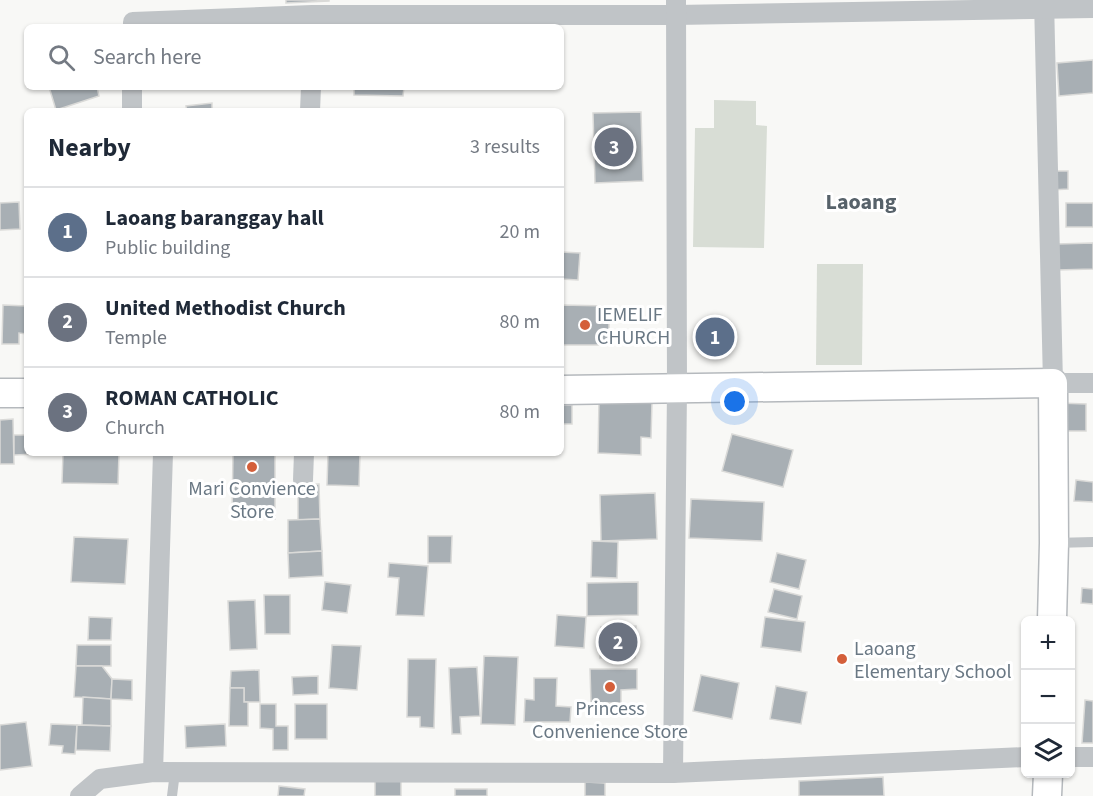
<!DOCTYPE html>
<html lang="en">
<head>
<meta charset="utf-8">
<style>
  body { margin:0; font-family:"Source Sans 3",sans-serif; background:#f2f2f3; color:#1f2937 }
  .controls { position:absolute; right:18px; bottom:18px; display:grid; overflow:hidden; border-radius:9px; box-shadow:0 2px 4px #0004 }
  .controls button { width:54px; height:54px; display:grid; place-items:center; padding:0; border:0; border-bottom:2px solid #e0e1e3; background:#fff; color:#1f2937; font:30px sans-serif }
  .you { position:absolute; left:735px; top:402px; width:21px; height:21px; margin:-15px; border:4px solid #fff; border-radius:50%; background:#1a73e8; box-shadow:0 0 0 9px #1a73e833 }
  .badge { display:grid; place-items:center; width:39px; height:39px; border-radius:50%; background:#1a73e8; color:#fff; font-size:20px; font-weight:700 }
  .pin { position:absolute; translate:-50% -50%; border:3px solid #fff; box-shadow:0 2px 6px #0006 }
  .list { margin:0; padding:0; list-style:none }
  h2 { display:flex; justify-content:space-between; align-items:center; height:78px; margin:0; padding:0 24px; font-size:26px }
  h2 small { font-size:20px; font-weight:400; color:#747a83 }
  .list li { display:grid; grid-template-columns:39px 1fr auto; gap:18px; align-items:center; box-sizing:border-box; height:90px; padding:0 24px; border-top:2px solid #e0e1e3 }
  .list b { display:block; font-size:22px; white-space:nowrap }
  .list p { margin:0; font-size:20px; white-space:nowrap; color:#747a83 }
  .list em { font-size:20px; font-style:normal; color:#747a83 }
  .icon { flex:none; width:33px; height:33px; fill:none; stroke:currentColor; stroke-width:2; stroke-linecap:round; stroke-linejoin:round }
  .map { position:relative; flex:none; width:1093px; height:796px; overflow:hidden }
  .search { position:absolute; background:#fff; box-shadow:0 2px 4px #0004; left:24px; top:24px; width:540px; height:66px; display:flex; align-items:center; gap:15px; box-sizing:border-box; padding:0 21px; border-radius:9px; color:#747a83; font-size:22px }
  .panel { position:absolute; background:#fff; box-shadow:0 2px 4px #0004; left:24px; top:108px; width:540px; height:348px; border-radius:9px }
  .map>svg:first-child { display:block }
</style>
</head>
<body>
<div class="map">
<svg width="1093" height="796" viewBox="0 0 1093 796">
  <rect width="100%" height="100%" fill="#f8f8f6"/>
  <!-- green -->
  <g fill="#d8ddd5">
    <path d="M714 100 756 101V125L767 126 764 248 693 247 695 128H714Z"/>
    <path d="M817 264H863L862 365H816Z"/>
  </g>
  <!-- building -->
  <g fill="#a8afb4" stroke="#dadad8" stroke-width="1.5">
    <path d="M286 0H329V1L286 3Z"/>
    <path d="M1093 60V93L1059 96 1057 63Z"/>
    <path d="M49 87H97L99 96 56 110Z"/>
    <path d="M354 87H404L403 96 354 95Z"/>
    <path d="M212 103V111H187L186 106Z"/>
    <path d="M641 112 643 181 595 183 593 113Z"/>
    <path d="M1050 171H1068V189L1051 190Z"/>
    <path d="M19 202 20 229 0 230V203Z"/>
    <rect x="1066" y="203" width="27" height="24"/>
    <path d="M1093 243V269L1057 270V244Z"/>
    <path d="M561 252 580 253 578 280 561 279Z"/>
    <path d="M3 305 27 306V334L19 333V344H2Z"/>
    <path d="M561 305 609 306V345H561Z"/>
    <path d="M731 322V351L699 352V323Z"/>
    <path d="M599 400 652 402 651 438 641 437V455L598 453Z"/>
    <path d="M1058 403 1086 404V431H1057Z"/>
    <rect x="561" y="405" width="11" height="19"/>
    <path d="M13 419 14 464H0V420Z"/>
    <path d="M732 434 793 450 783 487 722 471Z"/>
    <path d="M14 435H27V453L38 454 14 455Z"/>
    <path d="M63 453H119L118 484 62 483Z"/>
    <path d="M233 453H275V519L232 518Z"/>
    <path d="M328 453H360L359 486 327 485Z"/>
    <path d="M1076 480 1093 482V502L1074 501Z"/>
    <path d="M319 484 320 519 298 520V485Z"/>
    <path d="M655 493 657 539 601 541 600 495Z"/>
    <path d="M691 499 764 502 762 541 689 538Z"/>
    <path d="M320 519 322 551 288 553V520Z"/>
    <path d="M428 536H452L451 563H428Z"/>
    <path d="M74 537 128 539 125 584 71 582Z"/>
    <path d="M592 541 618 542 617 578 591 577Z"/>
    <path d="M322 551 323 576 289 578 288 553Z"/>
    <path d="M777 553 806 560 799 589 770 582Z"/>
    <path d="M389 563 428 566 424 616 396 615 399 578 388 577Z"/>
    <path d="M325 582 351 585 347 613 322 610Z"/>
    <path d="M638 582V615L587 616V583Z"/>
    <path d="M1082 588 1093 589V604L1081 603Z"/>
    <path d="M774 589 802 596 797 619 768 612Z"/>
    <path d="M264 595H290V634H265Z"/>
    <path d="M255 600 257 649 230 650 228 601Z"/>
    <path d="M557 615 586 617 584 648 555 646Z"/>
    <path d="M89 617 112 618 111 640H88Z"/>
    <path d="M765 617 805 622 801 652 761 647Z"/>
    <path d="M636 626 635 658H600L601 627Z"/>
    <path d="M77 645H111V666H76Z"/>
    <path d="M332 645 361 646 357 690 329 688Z"/>
    <path d="M484 656 518 657 515 725 481 724Z"/>
    <path d="M408 659H436L434 728 420 727V717H407Z"/>
    <path d="M76 666H102L112 679 111 699 74 697Z"/>
    <path d="M477 667 480 716 460 717 461 734H452L449 668Z"/>
    <path d="M590 669H637V689L621 690V703H591Z"/>
    <path d="M259 670 260 702H244V688H230L231 671Z"/>
    <path d="M701 675 739 683 732 719 693 711Z"/>
    <path d="M318 676V694L293 695 292 677Z"/>
    <path d="M534 678H557L556 706 571 707 570 722H524L525 699 534 700Z"/>
    <path d="M112 679 132 680V700L111 699Z"/>
    <path d="M776 686 807 692 801 724 770 719Z"/>
    <path d="M230 688H244V702H248V726H229Z"/>
    <path d="M83 697 111 699V726L82 725Z"/>
    <path d="M1085 700 1093 701V743H1082Z"/>
    <path d="M260 704H276V726H288V750H273V729L260 728Z"/>
    <rect x="295" y="704" width="32" height="35"/>
    <path d="M26 722 32 766 0 770V725Z"/>
    <path d="M51 724 77 725 75 754 62 753 63 746 49 745Z"/>
    <path d="M225 724 226 746 186 748 185 726Z"/>
    <path d="M77 725 111 726 110 751 76 750Z"/>
    <rect x="375" y="776" width="26" height="20"/>
    <path d="M883 777 884 796H799V781Z"/>
    <path d="M585 782 605 783V796H585Z"/>
    <path d="M279 786 305 789 304 796H278Z"/>
    <rect x="455" y="789" width="32" height="7"/>
  </g>
  <g fill="none" stroke-linecap="round" stroke-linejoin="round">
    <defs>
      <g id="secondary">
        <path d="M561 390 1053 383 1054 543 1052 620"/>
        <path d="M0 393H27"/>
        <path d="M1047 796 1048 774"/>
      </g>
    </defs>
    <!-- secondary casing -->
    <use href="#secondary" stroke="#b5b9bd" stroke-width="31"/>
    <!-- lane -->
    <g stroke="#c0c4c7" stroke-width="10">
      <path d="M1054 543 1093 542"/>
      <path d="M172 796 175 772"/>
    </g>
    <!-- street -->
    <g stroke="#c0c4c7" stroke-width="20">
      <path d="M1044 0 1053 383H1093"/>
      <path d="M133 27V22L312 15H676L1093 8"/>
      <path d="M132 111V87"/>
      <path d="M310 111 311 87"/>
      <path d="M303 480 304 453"/>
      <path d="M1070 757H1093"/>
      <path d="M153 772 163 453"/>
      <path d="M673 773 677 389 676 0"/>
      <path d="M80 796 100 779 153 772 673 773 1026 757"/>
    </g>
    <!-- secondary -->
    <use href="#secondary" stroke="#fff" stroke-width="28"/>
  </g>
  <!-- markers -->
  <g fill="#d45f3a" stroke="#fff" stroke-width="2">
    <circle cx="585" cy="325" r="6"/>
    <circle cx="252" cy="467" r="6"/>
    <circle cx="842" cy="659" r="6"/>
    <circle cx="610" cy="687" r="6"/>
  </g>
  <g text-anchor="middle" stroke-width="6" stroke-linejoin="round" paint-order="stroke">
    <!-- poi labels -->
    <g font-size="20" fill="#6a7884" stroke="#fff" text-anchor="start">
      <text x="597" y="321">IEMELIF<tspan x="597" dy="23">CHURCH</tspan></text>
      <text x="252" y="495" text-anchor="middle">Mari Convience<tspan x="252" dy="23">Store</tspan></text>
      <text x="854" y="655">Laoang<tspan x="854" dy="23">Elementary School</tspan></text>
      <text x="610" y="715" text-anchor="middle">Princess<tspan x="610" dy="23">Convenience Store</tspan></text>
    </g>
    <!-- quarter labels -->
    <g font-size="22" font-weight="bold" fill="#57626a" stroke="#fff">
      <text x="861" y="209">Laoang</text>
    </g>
  </g>
</svg>
<div class="controls">
<button>+</button>
<button>−</button>
<button><svg class="icon" aria-label="layers" viewBox="0 0 24 24"><path d="M12 4l9 5-9 5-9-5zM3 14l9 5 9-5"/></svg></button>
</div>
<div class="you"></div>
<div class="pin badge" style="left:715px;top:337px;background:#5c6f8a">1</div>
<div class="pin badge" style="left:618px;top:642px;background:#6b7280">2</div>
<div class="pin badge" style="left:614px;top:147px;background:#6b7280">3</div>
<div class="search"><svg class="icon" aria-label="search" viewBox="0 0 24 24"><circle cx="10" cy="10" r="6"/><path d="M15 15l6 6"/></svg>Search here</div>
<section class="panel">
<h2>Nearby<small>3 results</small></h2>
<ul class="list">
<li><span class="badge" style="background:#5c6f8a">1</span><div><b>Laoang baranggay hall</b><p>Public building</p></div><em>20 m</em></li>
<li><span class="badge" style="background:#6b7280">2</span><div><b>United Methodist Church</b><p>Temple</p></div><em>80 m</em></li>
<li><span class="badge" style="background:#6b7280">3</span><div><b>ROMAN CATHOLIC</b><p>Church</p></div><em>80 m</em></li>
</ul>
</section>
</div>
</body>
</html>
